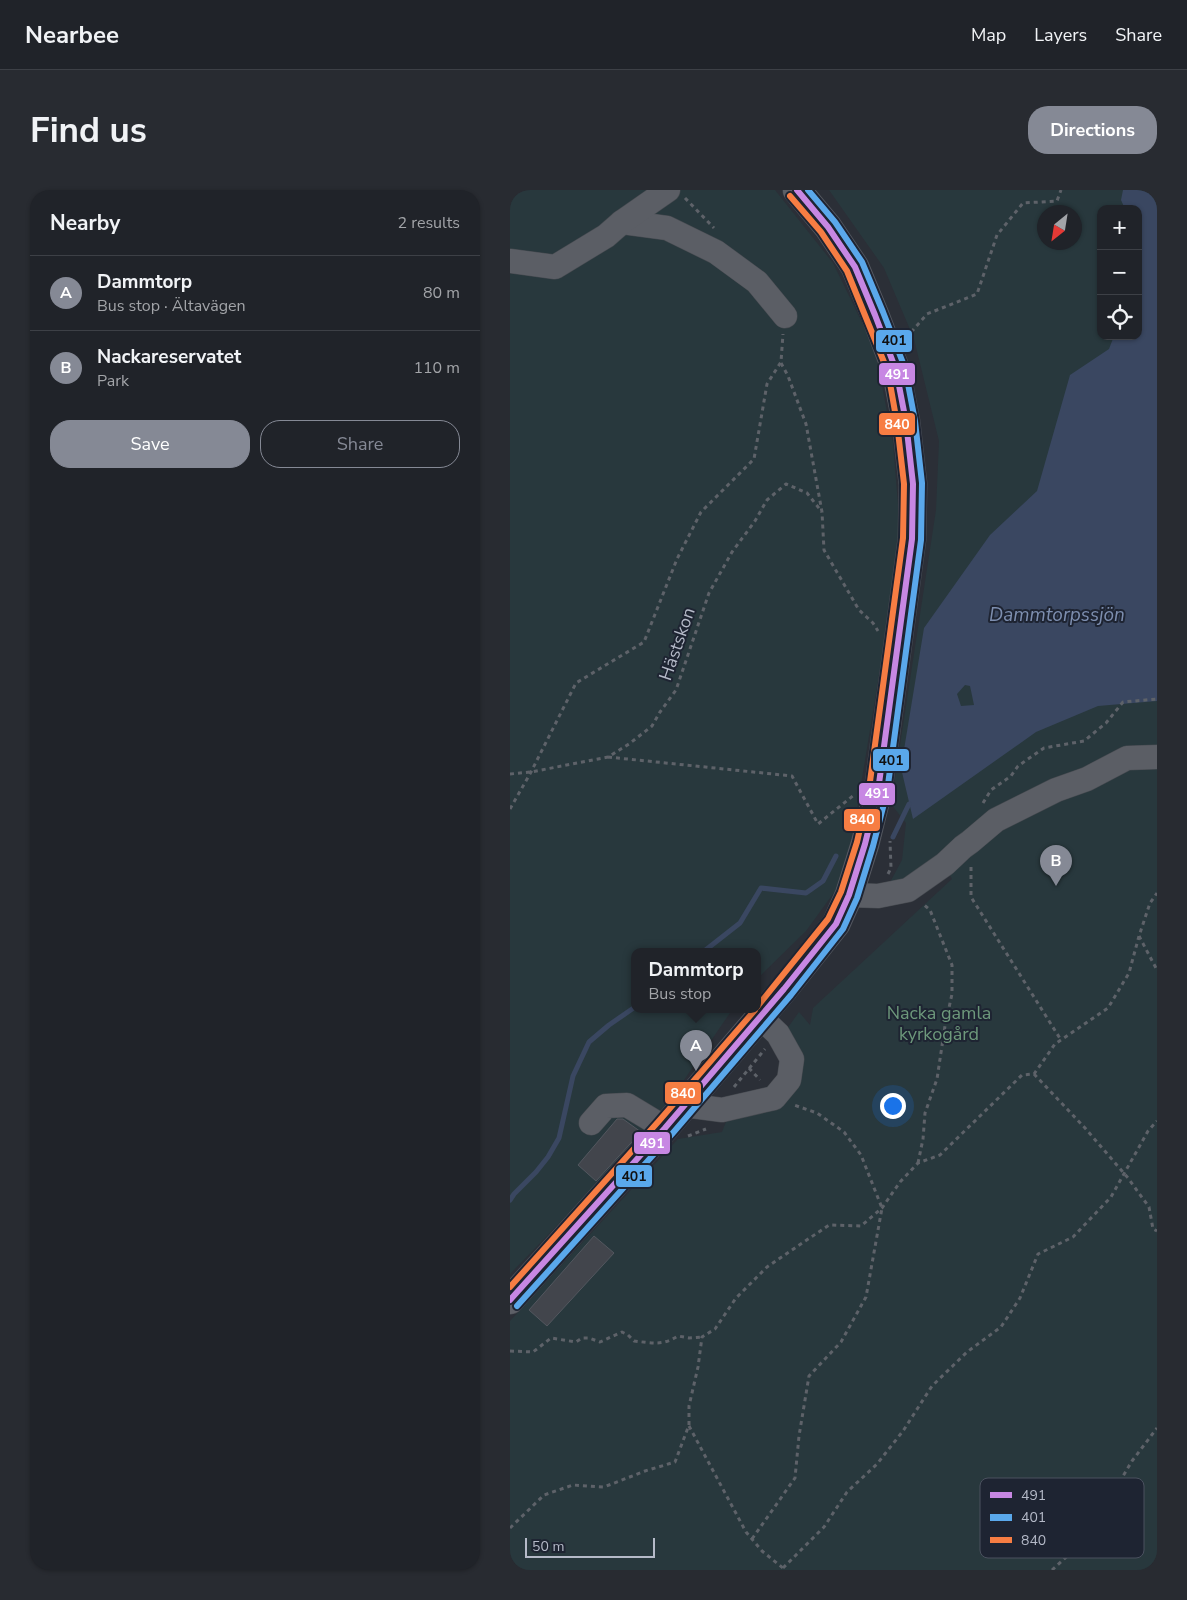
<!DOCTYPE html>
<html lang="en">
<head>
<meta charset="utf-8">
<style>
  body { margin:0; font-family:"Nunito Sans",sans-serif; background:#282b31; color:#f1f3f6 }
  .controls { position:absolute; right:15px; top:15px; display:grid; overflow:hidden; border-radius:10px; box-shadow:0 1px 4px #0004 }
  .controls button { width:45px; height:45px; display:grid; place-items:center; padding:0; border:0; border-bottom:1px solid #3d4046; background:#202329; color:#f1f3f6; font:25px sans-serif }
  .compass { position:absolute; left:527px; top:15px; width:45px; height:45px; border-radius:50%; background:#202329; box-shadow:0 1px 4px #0004; rotate:210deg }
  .scale { position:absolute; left:15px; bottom:12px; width:130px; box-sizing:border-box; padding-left:5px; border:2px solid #b5bac8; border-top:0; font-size:14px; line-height:18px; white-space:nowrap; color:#b5bac8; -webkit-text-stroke:4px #1e2432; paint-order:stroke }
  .you { position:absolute; left:382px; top:915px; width:18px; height:18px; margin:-12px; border:4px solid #fff; border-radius:50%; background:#1a73e8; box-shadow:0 0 0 8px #1a73e833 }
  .badge { display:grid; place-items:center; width:32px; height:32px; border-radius:50%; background:#858995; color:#fff; font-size:16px; font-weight:700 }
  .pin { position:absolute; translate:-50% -41px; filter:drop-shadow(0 1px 2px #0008) }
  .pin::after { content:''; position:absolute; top:26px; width:18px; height:15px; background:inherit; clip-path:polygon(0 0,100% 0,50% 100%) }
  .popup { position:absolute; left:121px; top:758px; width:130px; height:65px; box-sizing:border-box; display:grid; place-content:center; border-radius:10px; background:#202329; filter:drop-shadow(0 1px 4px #0005); font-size:16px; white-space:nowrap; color:#a2a4a8 }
  .popup b { font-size:19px; color:#f1f3f6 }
  .popup::after { content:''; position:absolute; left:50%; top:100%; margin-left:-10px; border:10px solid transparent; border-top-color:#202329 }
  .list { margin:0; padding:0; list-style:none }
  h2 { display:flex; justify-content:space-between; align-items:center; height:65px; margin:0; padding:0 20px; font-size:21px }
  h2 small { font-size:16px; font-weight:400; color:#a2a4a8 }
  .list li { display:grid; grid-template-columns:32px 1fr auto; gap:15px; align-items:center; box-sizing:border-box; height:75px; padding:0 20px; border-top:1px solid #3d4046 }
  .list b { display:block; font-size:19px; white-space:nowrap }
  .list p { margin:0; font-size:16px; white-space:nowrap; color:#a2a4a8 }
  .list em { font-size:16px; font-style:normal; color:#a2a4a8 }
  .actions { display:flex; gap:10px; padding:15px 20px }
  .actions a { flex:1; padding:11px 0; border:1px solid #858995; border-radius:20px; text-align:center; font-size:18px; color:#858995 }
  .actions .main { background:#858995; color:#fff }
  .icon { flex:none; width:28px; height:28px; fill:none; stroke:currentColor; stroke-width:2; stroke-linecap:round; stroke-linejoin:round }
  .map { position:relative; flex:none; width:647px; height:1380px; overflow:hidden; border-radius:20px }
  header { display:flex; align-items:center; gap:30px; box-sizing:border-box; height:70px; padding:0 25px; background:#202329; border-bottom:1px solid #3d4046 }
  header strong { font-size:24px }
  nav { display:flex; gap:28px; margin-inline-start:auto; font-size:18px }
  .intro { display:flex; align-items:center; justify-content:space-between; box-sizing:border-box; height:120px; padding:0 30px }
  h1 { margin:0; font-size:35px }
  .button { padding:12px 22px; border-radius:20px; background:#858995; color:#fff; font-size:18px; font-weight:700 }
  main { display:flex; gap:30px; padding:0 30px }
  aside { flex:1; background:#202329; border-radius:20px; box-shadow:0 1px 4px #0004 }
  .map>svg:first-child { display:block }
</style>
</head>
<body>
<header>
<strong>Nearbee</strong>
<nav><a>Map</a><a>Layers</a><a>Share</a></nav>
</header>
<div class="intro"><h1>Find us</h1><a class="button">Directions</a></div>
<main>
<aside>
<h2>Nearby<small>2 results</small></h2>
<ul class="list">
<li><span class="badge">A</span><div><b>Dammtorp</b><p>Bus stop · Ältavägen</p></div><em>80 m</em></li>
<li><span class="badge">B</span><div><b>Nackareservatet</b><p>Park</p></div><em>110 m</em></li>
</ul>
<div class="actions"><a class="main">Save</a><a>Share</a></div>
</aside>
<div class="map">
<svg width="647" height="1380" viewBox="0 0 647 1380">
  <rect width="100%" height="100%" fill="#2b2f37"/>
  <!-- green -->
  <g fill="#28383d" fill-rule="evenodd">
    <path d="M0 0H265L323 73 365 159 383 253 391 351 336 686 296 741 247 789V762H125V820H222L139 941 0 1084Z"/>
    <path d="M319 0H647V1380H0V1131L168 949 212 942 219 924 267 918 274 843 289 822 300 835 303 818 442 689 439 683 371 709 392 670 396 633 381 614 426 320 429 251 404 149 374 78ZM591 19H628V146H591ZM534 22H564V52H534Z"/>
  </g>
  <!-- water -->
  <path fill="#3a4761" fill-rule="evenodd" d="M613 0H647V511L588 516 526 542 403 629 391 578 414 438 480 345 527 301 560 185 599 159 604 146H628V19H615L611 10ZM455 495 460 496 464 515 451 516 447 504Z"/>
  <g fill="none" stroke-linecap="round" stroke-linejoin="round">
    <!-- stream -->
    <g stroke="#3a4761" stroke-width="5">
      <path d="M383 647 399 614"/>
      <path d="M193 762 230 733 251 698 296 703 313 691 326 666"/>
      <path d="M0 1010 4 1004 26 982 38 967 49 948 63 886 79 852 99 835 125 817"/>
    </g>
  </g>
  <!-- building -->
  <g fill="#42454c" stroke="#53575f">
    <path d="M107 929H113L131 942 86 991 68 975Z"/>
    <path d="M84 1046 104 1063 37 1136 19 1120Z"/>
  </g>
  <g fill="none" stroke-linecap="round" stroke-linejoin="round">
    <defs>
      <g id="minor">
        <path d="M112 32 157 38 206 62 247 92 275 126"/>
        <path d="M0 71 45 77 96 46 112 32 158 0"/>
        <path d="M339 705 368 706 398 700 435 674 453 657 460 652 486 630 546 600 577 589 617 568 647 567"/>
        <path d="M174 915 212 920 264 908 279 890 282 869 268 844 250 827"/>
        <path d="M81 933 96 916 117 915 155 938"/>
      </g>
      <path id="major" d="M0 1110 155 938 274 799 326 734 339 705 355 654 368 601 402 349 403 294 396 232 386 180 365 125 345 77 318 37 287 0"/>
    </defs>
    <!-- minor casing -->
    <use href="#minor" stroke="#464a50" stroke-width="25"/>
    <!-- major casing -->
    <use href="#major" stroke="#484c54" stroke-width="29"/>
    <!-- path -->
    <g stroke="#5e6269" stroke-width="3" stroke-dasharray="4 4" stroke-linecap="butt">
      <path d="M175 8 204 38"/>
      <path d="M396 148 417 124 467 104 487 45 513 13 547 11 551 0"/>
      <path d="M271 173 278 186 296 234 312 322 314 360 349 420 363 433 368 441"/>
      <path d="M98 567 282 586 308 634 344 605"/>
      <path d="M0 584 21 582 98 567 119 554 142 536 150 522 166 500 199 403 222 362 245 331 257 310 276 294 297 303 312 322"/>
      <path d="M473 613 481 600 501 586 508 576 534 558 574 551 596 533 613 512 647 509"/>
      <path d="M0 619 21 582 66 493 134 452 167 369 191 322 244 269 257 194 271 172 273 144"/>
      <path d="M461 677V707L551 850"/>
      <path d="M378 684 381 678 380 651"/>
      <path d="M629 746 647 780"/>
      <path d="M239 878 250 890"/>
      <path d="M524 884 575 938 618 988 639 1017 643 1039 647 1041"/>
      <path d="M224 897 255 859"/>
      <path d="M178 946 196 939"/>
      <path d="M408 973 413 949 415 923 427 889 435 836 442 804V775L420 720 413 714"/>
      <path d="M0 1161 23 1162 41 1148 66 1152 72 1148H79L90 1152 112 1142 118 1145 124 1151C143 1153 152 1156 168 1146L179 1148 192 1147"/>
      <path d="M179 1236 236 1342 252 1361 273 1378 272 1380"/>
      <path d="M0 1338 34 1305 63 1295 94 1297 135 1281 165 1272 179 1235V1216L188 1177 192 1147 205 1139 226 1108 257 1077 285 1058 319 1035 351 1036 372 1018 390 992 408 973 430 965 512 885 524 884 545 854 598 818 619 783 629 746 640 713 647 703"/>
      <path d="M242 1349 285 1288 289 1246 299 1186 331 1152 356 1107 372 1018 351 965 334 942 307 923 284 915"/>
      <path d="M273 1378 314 1337 337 1302 367 1274 393 1241 422 1196 457 1162 491 1137 510 1108 528 1064 563 1047 601 1007 638 941 647 931"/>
      <path d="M542 1380 575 1350 622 1271 647 1238"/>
    </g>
    <!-- minor -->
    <use href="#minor" stroke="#5b5e65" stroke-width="24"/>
    <!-- major -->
    <use href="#major" stroke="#5d6067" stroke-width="28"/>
    <defs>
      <path id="bus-1" d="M0 1110 155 938 274 799 326 734 339 705 355 654 368 601 402 349 403 294 396 232 386 180 365 125 345 77 318 37 287 0"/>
      <path id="bus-2" d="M7 1116 162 944 281 805 333 739 347 708 363 656 377 602 411 350 412 293 405 231 395 178 373 122 352 72 325 32 298 0"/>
      <g id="bus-3">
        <path d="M247 817 318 729 331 702 347 652 359 599 393 348 394 294 387 233 378 182 337 81 311 42 280 6"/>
        <path d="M0 1097 148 932 245 820"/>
      </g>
    </defs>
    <!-- bus-1 casing -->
    <use href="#bus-1" stroke="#1e2432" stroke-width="10"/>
    <!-- bus-2 casing -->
    <use href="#bus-2" stroke="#1e2432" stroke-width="10"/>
    <!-- bus-3 casing -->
    <use href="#bus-3" stroke="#1e2432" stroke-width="10"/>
    <!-- bus-1 -->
    <use href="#bus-1" stroke="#c787e3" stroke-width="6"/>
    <!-- bus-2 -->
    <use href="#bus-2" stroke="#5aa8eb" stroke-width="6"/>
    <!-- bus-3 -->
    <use href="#bus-3" stroke="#f77d43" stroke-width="6"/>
  </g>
  <g text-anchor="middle" stroke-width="4" stroke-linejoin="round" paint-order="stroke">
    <!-- street labels -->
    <g font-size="18" fill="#b5bac8" stroke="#1e2432">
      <text transform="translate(167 454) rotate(-71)" y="6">Hästskon</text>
    </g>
    <!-- park labels -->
    <g font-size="18" fill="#6d987b" stroke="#1e2432">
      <text x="429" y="829">Nacka gamla<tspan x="429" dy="21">kyrkogård</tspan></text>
    </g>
    <!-- water labels -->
    <g font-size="19" font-style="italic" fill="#7d8eaf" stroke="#1e2432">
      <text x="547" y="431">Dammtorpssjön</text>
    </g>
  </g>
  <!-- legend -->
  <rect x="470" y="1288" width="164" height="80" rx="8" fill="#1e2432" stroke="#4b515f" stroke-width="1"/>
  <rect x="480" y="1302" width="22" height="6" fill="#c787e3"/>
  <rect x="480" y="1324" width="22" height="7" fill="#5aa8eb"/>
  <rect x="480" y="1347" width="22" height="6" fill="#f77d43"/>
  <g font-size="14" fill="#b5bac8">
    <text x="511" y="1310">491</text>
    <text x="511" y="1332">401</text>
    <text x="511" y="1355">840</text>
  </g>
  <g stroke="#1e2432" stroke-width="2">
    <rect x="365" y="139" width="38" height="24" rx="5" fill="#5aa8eb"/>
    <rect x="368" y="172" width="38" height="24" rx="5" fill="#c787e3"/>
    <rect x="368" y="222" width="38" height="24" rx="5" fill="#f77d43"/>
    <rect x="362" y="558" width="38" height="24" rx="5" fill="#5aa8eb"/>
    <rect x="348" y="592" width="38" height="24" rx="5" fill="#c787e3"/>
    <rect x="333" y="618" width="38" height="24" rx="5" fill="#f77d43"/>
    <rect x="154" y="891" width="38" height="24" rx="5" fill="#f77d43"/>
    <rect x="123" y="941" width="38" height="24" rx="5" fill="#c787e3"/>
    <rect x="105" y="974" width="38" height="24" rx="5" fill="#5aa8eb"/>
  </g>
  <g font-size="14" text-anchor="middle" font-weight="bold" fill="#fff">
    <text x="387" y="189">491</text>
    <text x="387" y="239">840</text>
    <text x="367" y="608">491</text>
    <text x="352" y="634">840</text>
    <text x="173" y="908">840</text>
    <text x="142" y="958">491</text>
  </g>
  <g font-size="14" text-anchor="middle" font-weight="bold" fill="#111">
    <text x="384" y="155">401</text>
    <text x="381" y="575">401</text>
    <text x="124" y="991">401</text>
  </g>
</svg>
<div class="controls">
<button>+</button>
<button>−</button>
<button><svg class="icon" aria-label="locate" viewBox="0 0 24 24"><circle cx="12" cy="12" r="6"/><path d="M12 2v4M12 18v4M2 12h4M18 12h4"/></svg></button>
</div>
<svg class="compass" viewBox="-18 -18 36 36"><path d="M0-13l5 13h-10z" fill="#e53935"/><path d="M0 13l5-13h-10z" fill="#a2a4a8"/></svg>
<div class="scale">50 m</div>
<div class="you"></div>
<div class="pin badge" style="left:186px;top:881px">A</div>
<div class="popup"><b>Dammtorp</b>Bus stop</div>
<div class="pin badge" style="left:546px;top:696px">B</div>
</div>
</main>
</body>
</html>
